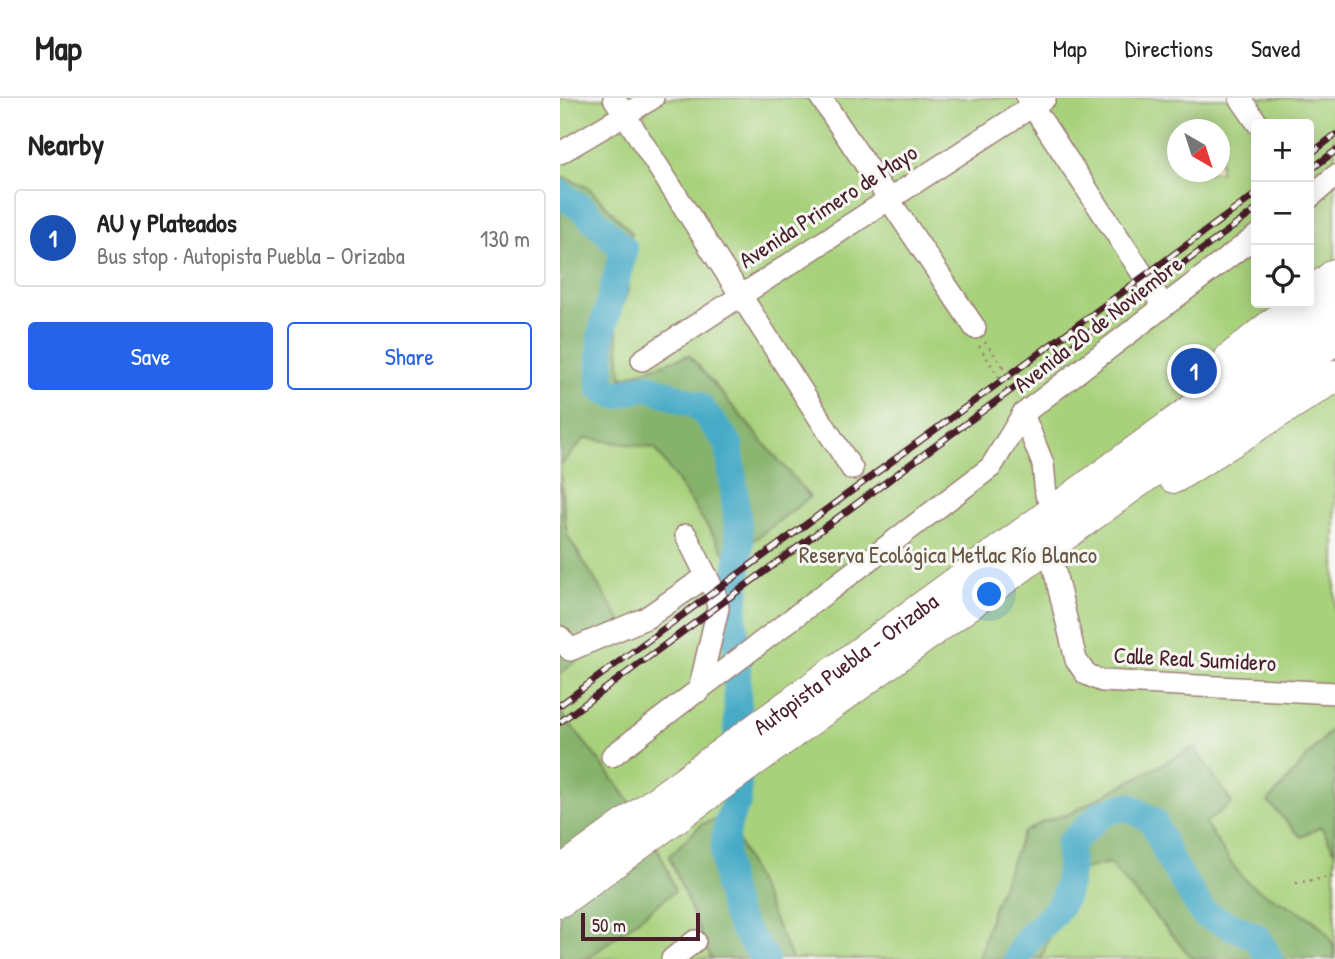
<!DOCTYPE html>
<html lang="en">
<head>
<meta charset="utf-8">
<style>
  body { margin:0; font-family:"Patrick Hand",sans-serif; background:#f6f6f6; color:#222 }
  .controls { position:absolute; right:21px; top:21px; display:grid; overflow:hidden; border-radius:7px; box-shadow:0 4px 18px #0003 }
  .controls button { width:63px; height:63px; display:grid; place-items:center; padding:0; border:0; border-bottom:2px solid #e0e0e0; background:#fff; color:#222; font:35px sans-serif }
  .compass { position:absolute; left:607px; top:21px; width:63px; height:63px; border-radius:50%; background:#fff; box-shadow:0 4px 18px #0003; rotate:141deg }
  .scale { position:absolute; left:21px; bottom:18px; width:119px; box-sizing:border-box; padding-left:7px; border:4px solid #4a1f2b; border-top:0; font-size:19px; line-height:24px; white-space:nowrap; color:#4a1f2b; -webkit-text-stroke:5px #f6f6f2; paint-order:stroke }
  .you { position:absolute; left:430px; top:497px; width:24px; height:24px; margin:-18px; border:5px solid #fff; border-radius:50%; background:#1a73e8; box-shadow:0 0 0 10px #1a73e833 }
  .badge { display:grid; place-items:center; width:46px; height:46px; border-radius:50%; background:#2563eb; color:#fff; font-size:23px; font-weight:700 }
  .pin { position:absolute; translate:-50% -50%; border:4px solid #fff; box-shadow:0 2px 7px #0006 }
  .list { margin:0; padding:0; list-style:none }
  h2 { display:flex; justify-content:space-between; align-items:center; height:91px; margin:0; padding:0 28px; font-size:30px }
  h2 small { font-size:23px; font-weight:400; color:#767676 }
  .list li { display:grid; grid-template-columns:46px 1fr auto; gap:21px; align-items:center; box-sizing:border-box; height:98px; margin:0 14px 14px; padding:0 14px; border:2px solid #e0e0e0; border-radius:7px }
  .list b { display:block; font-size:26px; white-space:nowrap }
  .list p { margin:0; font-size:23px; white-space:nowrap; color:#767676 }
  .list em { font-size:23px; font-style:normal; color:#767676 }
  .actions { display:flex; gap:14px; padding:21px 28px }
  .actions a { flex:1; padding:16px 0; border:2px solid #2563eb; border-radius:7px; text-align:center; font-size:24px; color:#2563eb }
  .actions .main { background:#2563eb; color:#fff }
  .icon { flex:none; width:38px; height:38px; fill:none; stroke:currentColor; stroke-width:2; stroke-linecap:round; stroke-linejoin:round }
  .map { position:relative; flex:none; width:775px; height:861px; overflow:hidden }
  header { display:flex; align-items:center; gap:42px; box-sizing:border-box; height:98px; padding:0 35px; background:#fff; border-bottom:2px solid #e0e0e0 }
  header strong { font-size:33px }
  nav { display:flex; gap:38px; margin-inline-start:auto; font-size:24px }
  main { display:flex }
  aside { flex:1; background:#fff }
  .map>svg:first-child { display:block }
</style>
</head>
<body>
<header>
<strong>Map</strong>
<nav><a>Map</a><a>Directions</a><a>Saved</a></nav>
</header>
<main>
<aside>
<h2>Nearby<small></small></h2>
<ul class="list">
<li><span class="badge" style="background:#1a4fb4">1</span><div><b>AU y Plateados</b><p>Bus stop · Autopista Puebla - Orizaba</p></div><em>130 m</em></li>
</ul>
<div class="actions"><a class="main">Save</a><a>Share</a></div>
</aside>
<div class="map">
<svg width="775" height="861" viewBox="0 0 775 861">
  <rect width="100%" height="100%" fill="#f6f6f2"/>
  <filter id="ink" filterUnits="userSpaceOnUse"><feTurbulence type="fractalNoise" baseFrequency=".0143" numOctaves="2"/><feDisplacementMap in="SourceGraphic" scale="14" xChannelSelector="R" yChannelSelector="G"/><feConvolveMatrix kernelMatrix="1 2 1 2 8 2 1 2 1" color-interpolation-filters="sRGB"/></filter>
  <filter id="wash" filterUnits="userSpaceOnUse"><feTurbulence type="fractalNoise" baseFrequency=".00686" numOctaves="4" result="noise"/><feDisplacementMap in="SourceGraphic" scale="28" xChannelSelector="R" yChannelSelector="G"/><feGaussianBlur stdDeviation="1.57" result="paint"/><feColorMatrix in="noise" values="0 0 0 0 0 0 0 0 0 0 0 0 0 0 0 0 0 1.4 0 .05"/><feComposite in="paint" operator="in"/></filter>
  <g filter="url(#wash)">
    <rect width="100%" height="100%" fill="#eedebc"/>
    <!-- green -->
    <path fill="#a8d17c" stroke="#797854" stroke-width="2" fill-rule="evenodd" d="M0 0H775V861H0ZM696 26H749V205H696ZM618 32H660V74H618Z"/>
    <!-- forest -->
    <g fill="#86b36c" stroke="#68694c" stroke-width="2">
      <path d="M0 78 29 90 71 134 68 193 56 225 62 280 129 257 250 399 169 461 95 350 25 340 0 368Z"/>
      <path d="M0 375 7 437 62 525 0 576Z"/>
      <path d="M0 614C45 670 93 724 115 793L27 861H0Z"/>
      <path d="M775 627V754L761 729 741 739 708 704Z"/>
      <path d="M634 649 672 705 645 725C657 742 675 775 690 786 719 808 775 818 775 861H633L549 765 512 774 481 861H419L432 813 463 735 484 723 509 716Z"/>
      <path d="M167 718 232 861H151L109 758 142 726Z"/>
    </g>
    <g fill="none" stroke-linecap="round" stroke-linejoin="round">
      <!-- river -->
      <g stroke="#47abc7" stroke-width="28">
        <path d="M0 95 25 113 64 151 41 238V290L56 297 87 288 139 308 169 346 180 447 173 521 177 551 178 703C158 731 164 782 175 815 181 831 196 847 205 861"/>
        <path d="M457 861C470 830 481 833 498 810 511 791 511 768 509 746L543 715 567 708 593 723 611 764 644 816 697 839 709 861"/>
      </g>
    </g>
  </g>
  <g filter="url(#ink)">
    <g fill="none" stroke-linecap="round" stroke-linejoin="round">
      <defs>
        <g id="minor">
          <path d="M54 0 292 371"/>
          <path d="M261 0 415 230"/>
          <path d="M467 0 603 207"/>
          <path d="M680 0 698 26"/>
          <path d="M0 55 93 0"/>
          <path d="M749 100 775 78"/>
          <path d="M82 262 485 0"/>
          <path d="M463 316 483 366 486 397"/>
          <path d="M126 437 155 495 158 510 139 593"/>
          <path d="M493 466 516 562 526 576 542 583 775 595"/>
          <path d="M0 539 10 552 86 520 147 478"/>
          <path d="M52 658 431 369 463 316 696 138"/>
          <path d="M112 861 135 843"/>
        </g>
        <g id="highway">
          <path d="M749 198 775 177"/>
          <path d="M670 261 740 205"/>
          <path d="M614 379 775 278"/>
          <path id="s1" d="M0 775 775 208"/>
          <path d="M0 803 775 240"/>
        </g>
      </defs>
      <!-- minor casing -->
      <use href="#minor" stroke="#9c7e74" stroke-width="24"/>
      <!-- highway casing -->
      <use href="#highway" stroke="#9c7e74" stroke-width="34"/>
      <!-- path -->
      <g stroke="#9c7e74" stroke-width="2.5" stroke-dasharray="2 5" stroke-linecap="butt">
        <path d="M425 244 443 268"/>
        <path d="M419 248 453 301"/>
        <path d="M736 785 775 778"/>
      </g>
      <!-- minor -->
      <use href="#minor" stroke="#fff" stroke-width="21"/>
      <!-- highway -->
      <use href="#highway" stroke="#fff" stroke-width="32"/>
      <defs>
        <g id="rail">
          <path d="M749 57 775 37"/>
          <path d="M749 73 775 53"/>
          <path d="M0 607 696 96"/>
          <path d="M0 624 696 112"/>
        </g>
      </defs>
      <!-- rail casing -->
      <use href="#rail" stroke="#4a1f2b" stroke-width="7"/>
      <!-- rail -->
      <use href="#rail" stroke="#f6f6f2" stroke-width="4.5" stroke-dasharray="13" stroke-linecap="butt"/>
      <!-- path-bridge -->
      <path stroke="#9c7e74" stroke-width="2.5" stroke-dasharray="2 5" stroke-linecap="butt" d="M443 268 463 295"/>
    </g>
  </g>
  <g text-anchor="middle" stroke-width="6" stroke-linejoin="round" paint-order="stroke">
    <!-- street labels -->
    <g font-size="23" fill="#4a1f2b" stroke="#f6f6f2">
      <text transform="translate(268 108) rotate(-33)" y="8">Avenida Primero de Mayo</text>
      <text transform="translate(538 226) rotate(-38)" y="8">Avenida 20 de Noviembre</text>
      <text transform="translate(635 561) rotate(3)" y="8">Calle Real Sumidero</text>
      <text dy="8" stroke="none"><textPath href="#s1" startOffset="354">Autopista Puebla - Orizaba</textPath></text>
    </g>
    <!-- park labels -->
    <g font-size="23" fill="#665443" stroke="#f6f6f2">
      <text x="388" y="465">Reserva Ecológica Metlac Río Blanco</text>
    </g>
  </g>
</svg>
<div class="controls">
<button>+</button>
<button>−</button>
<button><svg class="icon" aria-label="locate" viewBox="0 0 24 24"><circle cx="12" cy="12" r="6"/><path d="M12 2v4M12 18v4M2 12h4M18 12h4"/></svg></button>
</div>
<svg class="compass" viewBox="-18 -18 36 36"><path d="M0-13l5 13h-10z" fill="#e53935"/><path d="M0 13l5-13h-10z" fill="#767676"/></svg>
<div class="scale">50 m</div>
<div class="you"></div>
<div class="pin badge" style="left:634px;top:273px;background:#1a4fb4">1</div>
</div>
</main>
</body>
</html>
